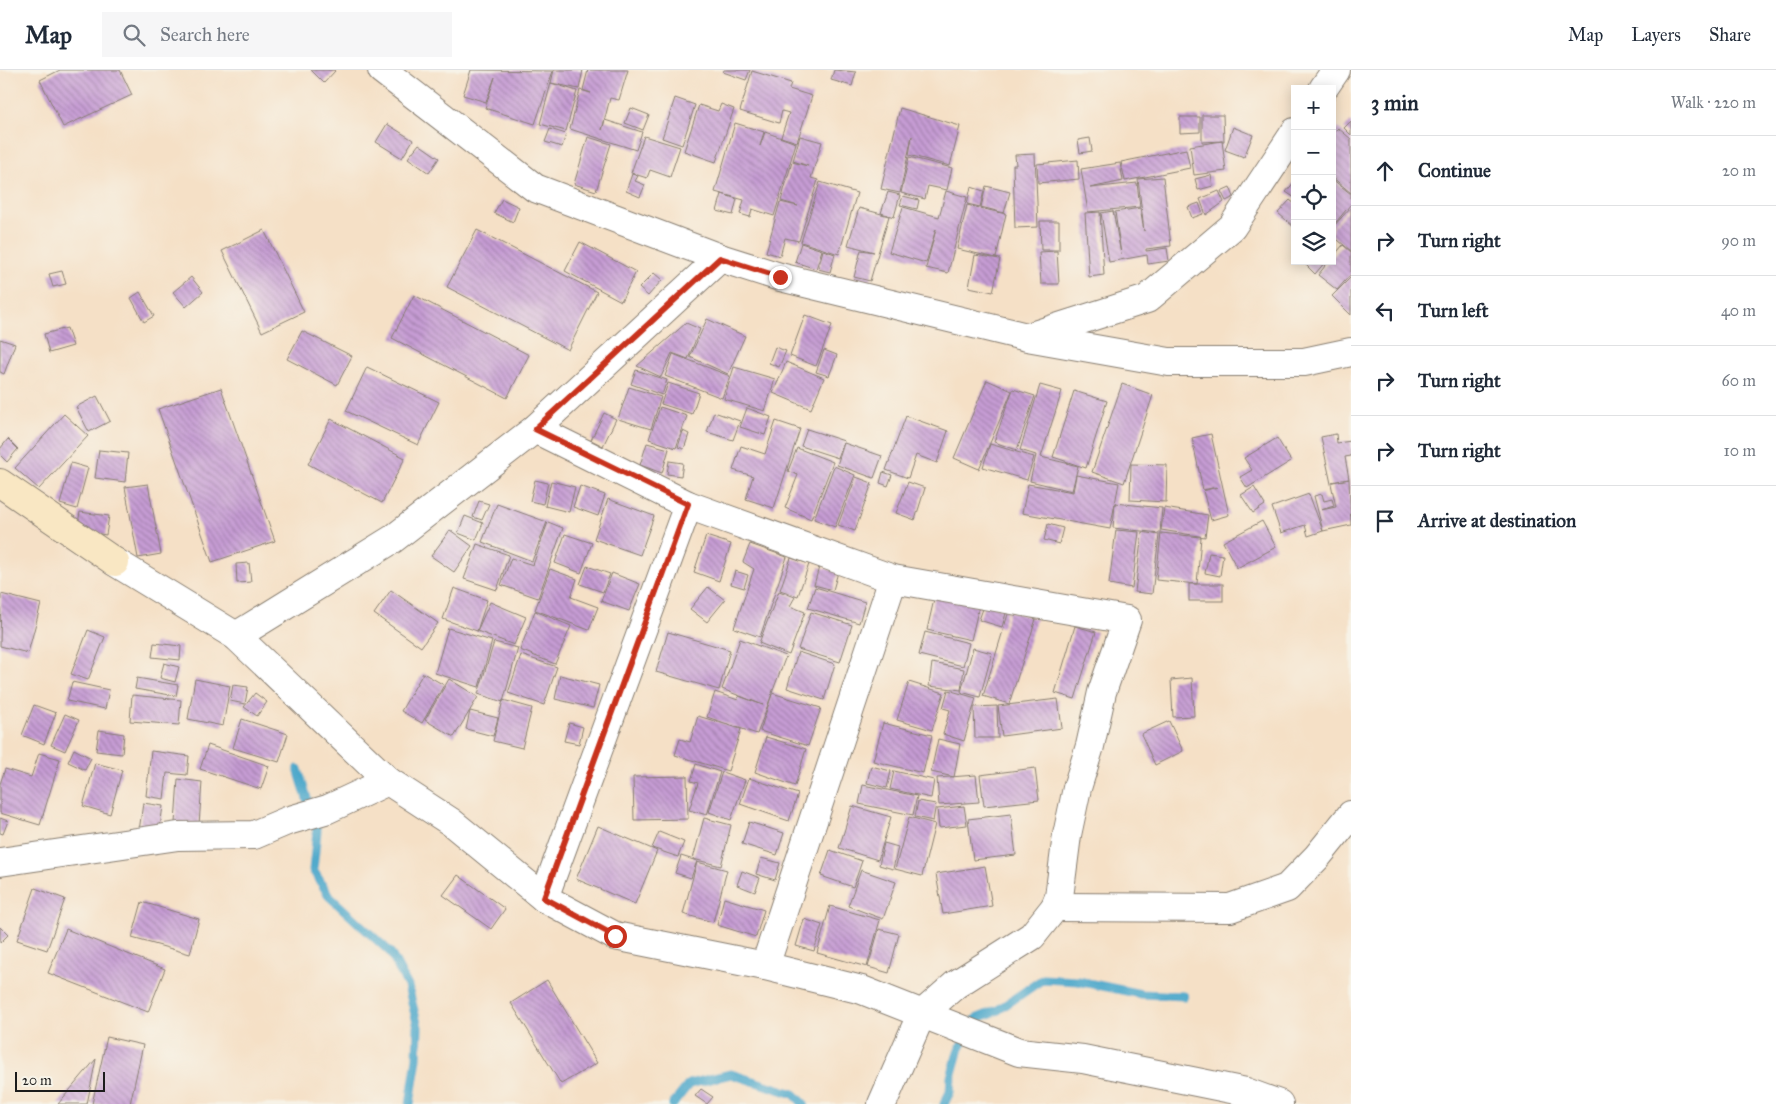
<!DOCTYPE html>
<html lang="en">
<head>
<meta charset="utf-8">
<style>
  body { margin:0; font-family:"IM FELL Great Primer",serif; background:#f6f6f7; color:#1f2937 }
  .controls { position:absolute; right:15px; top:15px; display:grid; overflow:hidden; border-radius:0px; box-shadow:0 2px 12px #0003 }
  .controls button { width:45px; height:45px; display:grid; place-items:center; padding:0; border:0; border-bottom:1px solid #e0e1e3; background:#fff; color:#1f2937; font:25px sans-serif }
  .scale { position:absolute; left:15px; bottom:12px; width:90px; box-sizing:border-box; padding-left:5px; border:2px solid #1c1c1c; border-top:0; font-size:14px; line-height:18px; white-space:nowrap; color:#1c1c1c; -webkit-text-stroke:4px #f7f3e8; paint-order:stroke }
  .stop { position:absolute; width:15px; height:15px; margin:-11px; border:4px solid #c8321e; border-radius:50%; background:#fff }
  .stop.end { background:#c8321e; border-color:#fff; box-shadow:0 1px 5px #0008 }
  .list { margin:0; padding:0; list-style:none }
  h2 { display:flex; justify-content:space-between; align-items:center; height:65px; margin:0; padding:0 20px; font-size:21px }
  h2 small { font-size:16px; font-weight:400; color:#747a83 }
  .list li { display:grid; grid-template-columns:32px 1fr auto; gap:15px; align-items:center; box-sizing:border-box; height:70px; padding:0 20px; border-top:1px solid #e0e1e3 }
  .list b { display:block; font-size:19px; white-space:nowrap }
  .list em { font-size:16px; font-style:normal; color:#747a83 }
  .icon { flex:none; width:28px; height:28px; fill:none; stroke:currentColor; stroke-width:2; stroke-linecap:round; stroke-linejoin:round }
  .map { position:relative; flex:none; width:1351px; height:1034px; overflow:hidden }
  header { display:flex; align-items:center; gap:30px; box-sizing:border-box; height:70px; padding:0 25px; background:#fff; border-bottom:1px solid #e0e1e3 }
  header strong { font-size:24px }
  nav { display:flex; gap:28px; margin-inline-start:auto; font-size:18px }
  .search { width:350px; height:45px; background:#f6f6f7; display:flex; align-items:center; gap:12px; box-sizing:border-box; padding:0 18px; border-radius:0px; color:#747a83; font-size:19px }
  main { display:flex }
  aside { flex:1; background:#fff }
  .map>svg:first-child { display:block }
</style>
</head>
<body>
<header>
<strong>Map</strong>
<div class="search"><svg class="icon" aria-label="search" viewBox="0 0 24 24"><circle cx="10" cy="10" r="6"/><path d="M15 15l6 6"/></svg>Search here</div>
<nav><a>Map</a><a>Layers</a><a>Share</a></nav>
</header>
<main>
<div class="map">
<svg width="1351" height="1034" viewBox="0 0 1351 1034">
  <defs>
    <pattern id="building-back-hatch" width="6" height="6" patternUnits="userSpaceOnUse" patternTransform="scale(1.25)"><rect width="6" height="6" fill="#c69cd4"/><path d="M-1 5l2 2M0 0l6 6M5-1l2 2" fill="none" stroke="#a07eab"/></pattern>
  </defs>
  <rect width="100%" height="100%" fill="#f7f3e8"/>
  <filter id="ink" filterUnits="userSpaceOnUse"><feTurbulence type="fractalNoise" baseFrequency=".02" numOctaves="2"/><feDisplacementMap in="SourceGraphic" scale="10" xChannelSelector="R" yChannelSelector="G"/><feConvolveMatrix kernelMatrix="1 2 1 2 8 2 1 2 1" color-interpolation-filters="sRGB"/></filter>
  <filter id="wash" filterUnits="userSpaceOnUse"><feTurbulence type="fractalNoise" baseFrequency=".0096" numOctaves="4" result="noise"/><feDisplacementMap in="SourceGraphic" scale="20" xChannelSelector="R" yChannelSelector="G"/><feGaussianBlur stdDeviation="1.12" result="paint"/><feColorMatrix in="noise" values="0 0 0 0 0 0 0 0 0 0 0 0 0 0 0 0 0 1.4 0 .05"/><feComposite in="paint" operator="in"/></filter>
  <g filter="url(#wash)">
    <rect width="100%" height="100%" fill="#f5e0c6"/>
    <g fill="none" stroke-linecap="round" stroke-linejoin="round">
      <!-- stream -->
      <g stroke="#4da8cb" stroke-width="9">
        <path d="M298 699 317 761 313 800 330 827 390 882 408 916 418 957 417 988 410 1034"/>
        <path d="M673 1034 689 1014 731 1004 794 1024 804 1034"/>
        <path d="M944 1034 950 1022 951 1007 958 982 976 949 998 940 1043 909 1078 911 1141 924 1184 926"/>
      </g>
    </g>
    <g id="blocks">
      <!-- building -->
      <g fill="url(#building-back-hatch)">
        <path d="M60 0H120L132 25 63 57 40 10Z"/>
        <path d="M311 0H334L335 1 324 13Z"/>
        <path d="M471 0 553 1 535 54 485 38 495 7 486 32 463 25Z"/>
        <path d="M554 0H583L579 19 551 13Z"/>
        <path d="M588 0H628L619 30 610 28 602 60 605 50 642 62 636 80 570 59 580 20 591 23 583 20Z"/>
        <path d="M724 0H750L746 10 723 2Z"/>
        <path d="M834 0 856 2 852 16 831 10Z"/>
        <path d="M752 1 791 13 789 19 812 26 797 72 781 67 789 43 782 41 779 53 740 41Z"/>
        <path d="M551 13 577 21 566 61 540 54Z"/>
        <path d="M675 28 695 35 682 75 662 68Z"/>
        <path d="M721 34 734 39 716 92 684 81 699 35 718 41Z"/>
        <path d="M631 38 649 45 643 60 625 53Z"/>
        <path d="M900 38 960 56 950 96 909 85 912 66 900 123 881 119Z"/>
        <path d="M1202 45H1223L1224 71 1202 72Z"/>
        <path d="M1180 47H1200V62L1180 63Z"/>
        <path d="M1351 51V65L1344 58Z"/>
        <path d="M735 53 764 62 760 76 765 62 796 73 774 146 752 139 750 147 740 144 744 130 715 122Z"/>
        <path d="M387 54 413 70 402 88 376 72Z"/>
        <path d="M1233 57 1253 65 1244 87 1225 80Z"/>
        <path d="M1338 58 1351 69V123L1332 107V64Z"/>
        <path d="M550 59 566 64 562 77 545 72Z"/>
        <path d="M644 66 680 77 670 107 650 100 647 108 631 103Z"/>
        <path d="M800 66 822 72 811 108 818 110 799 171 785 168 780 186 766 182 780 132 798 136 781 131 792 92 808 96 793 91Z"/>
        <path d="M588 67 611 74 596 121 574 114Z"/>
        <path d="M1090 68 1092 81 1080 83 1078 70Z"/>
        <path d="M1222 71 1226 101 1194 105 1190 76Z"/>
        <path d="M419 74 439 88 429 103 408 88Z"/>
        <path d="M1186 79 1190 98 1125 111 1121 92Z"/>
        <path d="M1035 84 1038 157 1015 158 1013 95H1016L1015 85Z"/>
        <path d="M909 87 952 98 947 120 928 116 925 129 901 123Z"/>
        <path d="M1078 90 1079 109 1038 113 1037 94Z"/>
        <path d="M1120 93 1123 111 1090 118 1137 113 1140 137 1088 142 1081 99Z"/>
        <path d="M632 104 638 106 635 111 645 115 640 127 626 121Z"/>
        <path d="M1211 105 1213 116 1198 120 1195 109Z"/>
        <path d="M1163 107 1171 176 1146 179V181L1167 178 1169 191 1148 194 1147 185 1109 192 1101 143 1113 141 1121 184 1115 142 1140 138 1144 161 1138 109Z"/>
        <path d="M1332 109 1351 124V134L1332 157Z"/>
        <path d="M1295 111V128L1286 122Z"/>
        <path d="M820 112 857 123 839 184 801 172Z"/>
        <path d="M986 116 1010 122 1004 143 981 137Z"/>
        <path d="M971 117 984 121 980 137 967 134Z"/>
        <path d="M1230 117 1234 127 1226 131 1221 121Z"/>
        <path d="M946 121 967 127 948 203 926 198 936 159 926 193 889 182 903 137 939 147Z"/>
        <path d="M1219 121 1224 132 1206 145 1200 129Z"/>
        <path d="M888 122 900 125 894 147 881 143Z"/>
        <path d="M722 124 737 129 733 145 717 141Z"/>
        <path d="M903 126 919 130 917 139 900 135Z"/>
        <path d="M502 129 519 137 513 152 494 143Z"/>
        <path d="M1290 130 1295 134V158L1278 143Z"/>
        <path d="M1199 133 1203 144 1192 148 1188 137Z"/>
        <path d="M967 135 1006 144 996 188 957 179Z"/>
        <path d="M1351 137V181L1332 165V158Z"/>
        <path d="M859 138 889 146 870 211 854 207 861 180 874 182 848 175Z"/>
        <path d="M1100 142 1104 205 1089 207 1085 143Z"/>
        <path d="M1040 151H1059V180H1041Z"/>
        <path d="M264 160 304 242 262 262 222 181Z"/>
        <path d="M477 160 597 222 568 280 447 217Z"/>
        <path d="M580 172 636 202 621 231 565 201Z"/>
        <path d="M801 173 822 180 816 199 795 192Z"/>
        <path d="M1343 175 1351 182V204L1337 220 1318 205 1329 191H1332V188Z"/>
        <path d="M823 180 835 184 830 202 818 199Z"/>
        <path d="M1057 181 1059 214H1041L1039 182Z"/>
        <path d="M975 185 1000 189 993 222 969 217Z"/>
        <path d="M1302 191H1326L1315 204Z"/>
        <path d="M62 201 66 214 53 217 49 204Z"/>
        <path d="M654 203 662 210 648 226 639 218Z"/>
        <path d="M191 207 203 222 186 237 173 222Z"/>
        <path d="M1351 207V245L1332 226Z"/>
        <path d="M140 222 154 246 144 252 131 228Z"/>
        <path d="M414 225 529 285 507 328 392 268Z"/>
        <path d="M805 245 832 255 816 296 790 286Z"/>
        <path d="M707 249 745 266 728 304 690 287Z"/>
        <path d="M686 253 700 259 688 289 672 283 661 307 637 296Z"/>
        <path d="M67 258 73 276 49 283 44 264Z"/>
        <path d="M302 261 352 286 337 315 287 289Z"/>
        <path d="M0 269 15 274 4 304 0 302Z"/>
        <path d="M775 277 786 281 779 297 769 293Z"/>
        <path d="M824 280 837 285 829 306 816 302Z"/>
        <path d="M673 284 730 306 722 328 665 306Z"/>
        <path d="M786 292 824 308 811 339 773 323Z"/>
        <path d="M367 297 439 332 418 375 346 341Z"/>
        <path d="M734 297 775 309 765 341 724 329Z"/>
        <path d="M636 300 667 310 662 325 631 314Z"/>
        <path d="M987 310 1012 321 979 399 954 388Z"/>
        <path d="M668 313 699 323 692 344 661 334Z"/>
        <path d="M1122 314 1153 325 1124 413 1092 402Z"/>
        <path d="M1040 315 1062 321 1041 387 1078 396 1072 421 1030 411 1036 385 1020 380Z"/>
        <path d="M629 317 661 327 651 359 618 349Z"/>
        <path d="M221 318 275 471 212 492 158 339Z"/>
        <path d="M1013 319 1035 326 1017 380 994 372Z"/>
        <path d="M1074 321 1107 331 1086 398 1053 387Z"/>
        <path d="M97 326 110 351 89 362 76 337Z"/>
        <path d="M660 337 687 346 676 378 649 369Z"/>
        <path d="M747 338 771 347 765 365 740 357Z"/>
        <path d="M714 342 740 351 733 370 707 362Z"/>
        <path d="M604 343 616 349 603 376 591 370Z"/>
        <path d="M64 344 88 366 39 419 15 398Z"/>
        <path d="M906 346 948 361 937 393 916 385 908 408 886 400Z"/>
        <path d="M331 349 405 388 382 433 308 394Z"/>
        <path d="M776 351 800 359 774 438 746 429 753 406 733 400 741 376 765 384Z"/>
        <path d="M807 359 844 371 838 388 801 376Z"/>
        <path d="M683 361 689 364 684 379 678 377Z"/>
        <path d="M1211 364 1229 445 1211 450 1203 421 1217 417 1203 420 1192 368Z"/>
        <path d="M1336 364 1337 373 1351 371V386L1345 387 1349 409 1332 412 1349 409 1351 455 1323 461 1314 426 1322 424 1324 431 1332 429 1334 436 1321 440 1336 437 1321 367Z"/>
        <path d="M1277 368 1291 391 1247 418 1240 407 1252 400 1244 388Z"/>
        <path d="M8 369 18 379 7 392 0 385V379Z"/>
        <path d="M647 373 669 379 662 403 640 395Z"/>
        <path d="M844 373 882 386 874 408 837 395Z"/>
        <path d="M990 374 1034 387 1027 410 983 397Z"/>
        <path d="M797 378 833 392 811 449 785 438 798 405 788 401Z"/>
        <path d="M99 380 128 383 125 412 95 408Z"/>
        <path d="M669 391 683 393 681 406 667 404Z"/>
        <path d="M71 393 88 398 77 439 60 434Z"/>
        <path d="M1131 394 1167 395 1166 432 1130 430Z"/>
        <path d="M834 396 855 405 835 457 814 449Z"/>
        <path d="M883 402 892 405 888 416 880 413Z"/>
        <path d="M1076 405 1119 413 1110 459 1022 443 1028 414 1073 422Z"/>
        <path d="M856 407 872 413 855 461 838 455Z"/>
        <path d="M535 410 548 413 543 434 530 431Z"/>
        <path d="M551 411 575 417 569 442 545 436Z"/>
        <path d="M908 412 925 418 915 450 896 443Z"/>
        <path d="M148 414 161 484 138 488 125 417Z"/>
        <path d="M580 416 605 425 598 446 573 437Z"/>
        <path d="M1254 417 1265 435 1253 443 1241 425Z"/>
        <path d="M1309 424 1323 461 1308 466 1305 455 1281 463 1272 437Z"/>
        <path d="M608 429 654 446 640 485 594 469Z"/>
        <path d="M479 431 489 434 482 450 473 447Z"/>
        <path d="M1115 433 1162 438 1160 463 1113 458Z"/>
        <path d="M497 434 547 452 532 491 482 472Z"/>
        <path d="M1164 438 1208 445 1205 467 1161 460Z"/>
        <path d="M80 442 109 446 106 465 77 460Z"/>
        <path d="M465 446 483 453 476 470 458 463Z"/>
        <path d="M1262 451 1276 477 1237 498 1223 472Z"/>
        <path d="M548 452 563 458 538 528 501 515 511 488 533 495Z"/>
        <path d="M1048 454 1063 458 1059 474 1044 470Z"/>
        <path d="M450 460 472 476 454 502 431 486Z"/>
        <path d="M1116 460 1139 462 1132 518 1109 514Z"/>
        <path d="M1142 462 1159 465 1152 524 1135 522Z"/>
        <path d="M1161 463 1201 467 1197 514 1156 510Z"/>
        <path d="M565 464 592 473 581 503 555 493Z"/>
        <path d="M706 466 731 474 719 511 694 502Z"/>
        <path d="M477 474 509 485 497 520 464 509Z"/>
        <path d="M750 474 787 487 760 567 734 558 754 499 743 492Z"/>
        <path d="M1209 483 1223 485 1220 506 1205 503Z"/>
        <path d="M791 488 809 494 798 526 780 520Z"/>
        <path d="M249 493 251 512 237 513 236 494Z"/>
        <path d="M587 496 610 504 603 522 580 514Z"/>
        <path d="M819 497 838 502 833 520 814 515Z"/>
        <path d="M550 499 577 509 571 527 598 537 589 560 535 540Z"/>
        <path d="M735 501 748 505 744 518 731 514Z"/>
        <path d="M612 503 640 514 629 541 601 531Z"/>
        <rect x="1189" y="514" width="34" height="17"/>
        <path d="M708 517 725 530 707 552 690 539Z"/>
        <path d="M815 517 865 532 859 553 808 538Z"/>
        <path d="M454 518 487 530 477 561 443 549Z"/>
        <path d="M391 520 438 553 421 577 374 544Z"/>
        <path d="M779 521 795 527 790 536 805 542 789 585 759 573Z"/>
        <path d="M1 524 41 534 28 583 0 576Z"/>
        <path d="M935 525 979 536 971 570 927 560Z"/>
        <path d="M490 532 526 547 514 575 477 561Z"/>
        <path d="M985 533 1007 540 1002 557 979 550Z"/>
        <path d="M535 541 571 556 555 594 520 580Z"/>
        <path d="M1009 541 1036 549 1009 634 983 626Z"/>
        <path d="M811 542 852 555 840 592 798 579Z"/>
        <path d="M1075 556 1096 562 1075 629 1055 623Z"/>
        <path d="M448 558 492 571 479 617 435 603Z"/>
        <path d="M88 560 105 567 88 610 71 604Z"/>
        <path d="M668 562 730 580 719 620 656 602Z"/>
        <path d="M925 562 969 573 963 596 919 585Z"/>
        <path d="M740 569 786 586 772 623 821 638 808 676 760 661 772 624 757 664 707 647 715 622 738 630 739 626 763 635 722 619Z"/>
        <path d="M494 572 518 578 503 632 478 624Z"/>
        <path d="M154 573 181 576 180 590 152 587Z"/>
        <path d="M973 578 992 583 980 627 961 622Z"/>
        <path d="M798 582 835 594 824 630 787 618Z"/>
        <path d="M521 585 557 597 544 635 508 623Z"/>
        <path d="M164 593 179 597 175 612 160 608Z"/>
        <path d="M932 593 964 599 961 620 929 616Z"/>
        <path d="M423 603 444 615 422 653 401 641Z"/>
        <path d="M560 605 599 615 593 638 555 629Z"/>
        <path d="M137 608 178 615 176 626 135 619Z"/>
        <path d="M1192 608 1194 646 1173 647 1171 610Z"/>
        <path d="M195 609 230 616 223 656 188 649Z"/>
        <path d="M449 609 478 627 454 667 425 650Z"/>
        <path d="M72 612 109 620 105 639 67 631Z"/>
        <path d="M909 612 944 623 932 660 897 650Z"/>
        <path d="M233 615 248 617 245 634 230 631Z"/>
        <path d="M948 620 976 628 964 671 943 664 950 640 943 638Z"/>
        <path d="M255 623 267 632 257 646 244 637Z"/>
        <path d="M132 625 181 630 179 655 130 651Z"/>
        <path d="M1058 629 1062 658 1002 666 998 636Z"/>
        <path d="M503 630 532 638 522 678 493 671Z"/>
        <path d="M34 635 56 643 44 674 22 665Z"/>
        <path d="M997 636 998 668H975L974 637Z"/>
        <path d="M470 641 498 648 493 666 466 659Z"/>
        <path d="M65 644 79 650 65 681 51 675Z"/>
        <path d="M698 646 741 659 728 701 675 685 680 669 690 672Z"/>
        <path d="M242 649 288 664 279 692 233 678Z"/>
        <path d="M1169 651 1183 681 1155 695 1141 664Z"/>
        <path d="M569 653 583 657 579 674 564 671Z"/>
        <path d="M883 653 932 665 923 703 873 691Z"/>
        <path d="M99 660 124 664 122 684 96 681Z"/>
        <path d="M766 667 806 679 795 716 755 702Z"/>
        <path d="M938 669 960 674 954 707 931 702Z"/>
        <path d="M208 675 269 696 261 719 200 699Z"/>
        <path d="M74 679 91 688 85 700 68 692Z"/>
        <path d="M151 681 189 686 187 705 167 703 164 729 146 726Z"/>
        <path d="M39 683 60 689 40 755 0 743V714L5 699 31 707Z"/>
        <path d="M95 693 122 700 110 744 83 736Z"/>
        <path d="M696 694 720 702 707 745 689 740 698 713 691 711Z"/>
        <path d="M871 696 891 701 887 718 867 713Z"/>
        <path d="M1035 698 1039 730 984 736 980 705Z"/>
        <path d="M894 701 934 710 931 728 890 719Z"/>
        <path d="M722 702 745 710 731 750 709 742Z"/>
        <path d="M976 705 979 732 939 735 937 708Z"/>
        <path d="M687 706 688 749 634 750 633 707Z"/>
        <path d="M749 708 798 724 789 751 740 734Z"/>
        <path d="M178 709 202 712 199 755 175 753Z"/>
        <path d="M863 715 917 726 913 745 859 734Z"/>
        <path d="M918 731 936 734 933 751 915 747Z"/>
        <path d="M143 733 163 736 159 764 139 761Z"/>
        <path d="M852 736 891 747 878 790 839 778Z"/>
        <path d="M964 736 967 755 939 758 937 739Z"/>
        <path d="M1011 744 1016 785 973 790 968 749Z"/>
        <path d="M909 747 935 754 922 806 895 799Z"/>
        <path d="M0 748 8 751 3 764 0 763Z"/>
        <path d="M704 748 731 755 721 796 693 789Z"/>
        <path d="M749 752 784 763 777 785 742 774Z"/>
        <path d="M598 756 657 781 635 834 576 809Z"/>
        <path d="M659 762 684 772 678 787 652 778Z"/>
        <path d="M884 773 898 777 893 799 879 795Z"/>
        <path d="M830 780 862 791 853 817 821 806Z"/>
        <path d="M681 786 697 791 691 808 675 803Z"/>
        <path d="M761 788 780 793 775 810 756 804Z"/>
        <path d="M697 792 727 800 713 852 683 844Z"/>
        <path d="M985 796 992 836 943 844 936 804Z"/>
        <path d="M861 800 896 812 883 849 848 836Z"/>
        <path d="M742 801 760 808 755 822 737 815Z"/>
        <path d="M458 805 505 839 491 859 443 825Z"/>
        <path d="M35 818 65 829 47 880 17 870Z"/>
        <path d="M724 828 764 840 756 867 717 855Z"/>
        <path d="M142 832 199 849 190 884 132 868Z"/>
        <path d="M830 836 880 850 867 897 817 883Z"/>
        <path d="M804 849 822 855 814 881 796 876Z"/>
        <path d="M0 857 8 865 0 873Z"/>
        <path d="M66 859 165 899 148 942 48 903Z"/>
        <path d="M879 859 899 864 889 903 868 897Z"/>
        <path d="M547 910 597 993 561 1014 511 933Z"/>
        <path d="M107 967 143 975 130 1034H92Z"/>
        <path d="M96 989 87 1034H58Z"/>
        <path d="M701 1019 713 1027 707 1034 695 1026Z"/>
      </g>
    </g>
  </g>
  <g filter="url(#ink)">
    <use href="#blocks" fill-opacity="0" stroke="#887e71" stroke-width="1"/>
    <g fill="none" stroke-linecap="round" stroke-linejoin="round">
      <defs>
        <g id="street">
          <path d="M382 0 535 118 720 188 780 207 1027 267 1169 292H1304L1351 282"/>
          <path d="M1323 19 1336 0"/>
          <path d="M1031 266 1147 229 1232 157 1295 62"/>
          <path d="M535 359 688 435 544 828"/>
          <path d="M688 435 893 509 1127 550 1102 622 1090 676 1077 718 1067 765 1059 827 1055 837 1032 866 955 915 921 945 882 1034"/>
          <path d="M115 492 236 566 388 711 451 752 544 828 615 866 765 896 862 920 1019 982 1083 989 1246 1022 1279 1034"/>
          <path d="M236 566 393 469 535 359 720 188"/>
          <path d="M0 792 178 766 254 765 287 751 328 739 388 711"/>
          <path d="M1055 837 1230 838 1287 818 1317 787 1351 745"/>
          <path d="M765 896 893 509"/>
        </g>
        <path id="secondary" d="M0 413 115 492"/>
      </defs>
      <!-- street casing -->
      <use href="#street" stroke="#887e71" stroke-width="30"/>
      <!-- secondary casing -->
      <use href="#secondary" stroke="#887e71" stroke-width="30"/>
      <!-- street -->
      <use href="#street" stroke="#fff" stroke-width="28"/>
      <!-- secondary -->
      <use href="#secondary" stroke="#f9e7c3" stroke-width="28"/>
    </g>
  </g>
  <g fill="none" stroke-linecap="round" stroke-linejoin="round" filter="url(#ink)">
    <!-- route -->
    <path stroke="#c8321e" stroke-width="6" d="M615 866 544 828 688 434 535 359 720 188 780 207"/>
  </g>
</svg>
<div class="controls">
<button>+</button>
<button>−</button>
<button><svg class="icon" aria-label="locate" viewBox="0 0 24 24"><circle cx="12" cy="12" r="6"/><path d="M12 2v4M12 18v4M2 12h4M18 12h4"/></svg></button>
<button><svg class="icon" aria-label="layers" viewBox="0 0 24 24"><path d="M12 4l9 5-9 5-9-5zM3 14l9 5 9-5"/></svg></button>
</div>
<div class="scale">20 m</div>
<div class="stop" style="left:615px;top:866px"></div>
<div class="stop end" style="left:780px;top:207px"></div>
</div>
<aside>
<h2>3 min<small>Walk · 220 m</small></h2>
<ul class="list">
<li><svg class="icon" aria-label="ahead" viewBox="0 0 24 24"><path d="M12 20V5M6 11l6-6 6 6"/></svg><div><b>Continue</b></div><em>20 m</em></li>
<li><svg class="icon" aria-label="right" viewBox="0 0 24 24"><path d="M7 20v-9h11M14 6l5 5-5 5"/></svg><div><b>Turn right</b></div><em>90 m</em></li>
<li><svg class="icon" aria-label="left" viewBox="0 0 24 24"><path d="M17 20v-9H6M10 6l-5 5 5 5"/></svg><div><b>Turn left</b></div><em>40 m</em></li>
<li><svg class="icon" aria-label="right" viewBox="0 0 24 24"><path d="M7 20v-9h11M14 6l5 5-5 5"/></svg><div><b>Turn right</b></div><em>60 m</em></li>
<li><svg class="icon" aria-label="right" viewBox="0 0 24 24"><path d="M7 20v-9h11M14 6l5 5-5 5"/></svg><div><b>Turn right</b></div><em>10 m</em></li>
<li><svg class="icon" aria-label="arrive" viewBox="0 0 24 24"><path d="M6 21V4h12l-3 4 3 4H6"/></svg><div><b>Arrive at destination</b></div></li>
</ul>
</aside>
</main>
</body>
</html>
